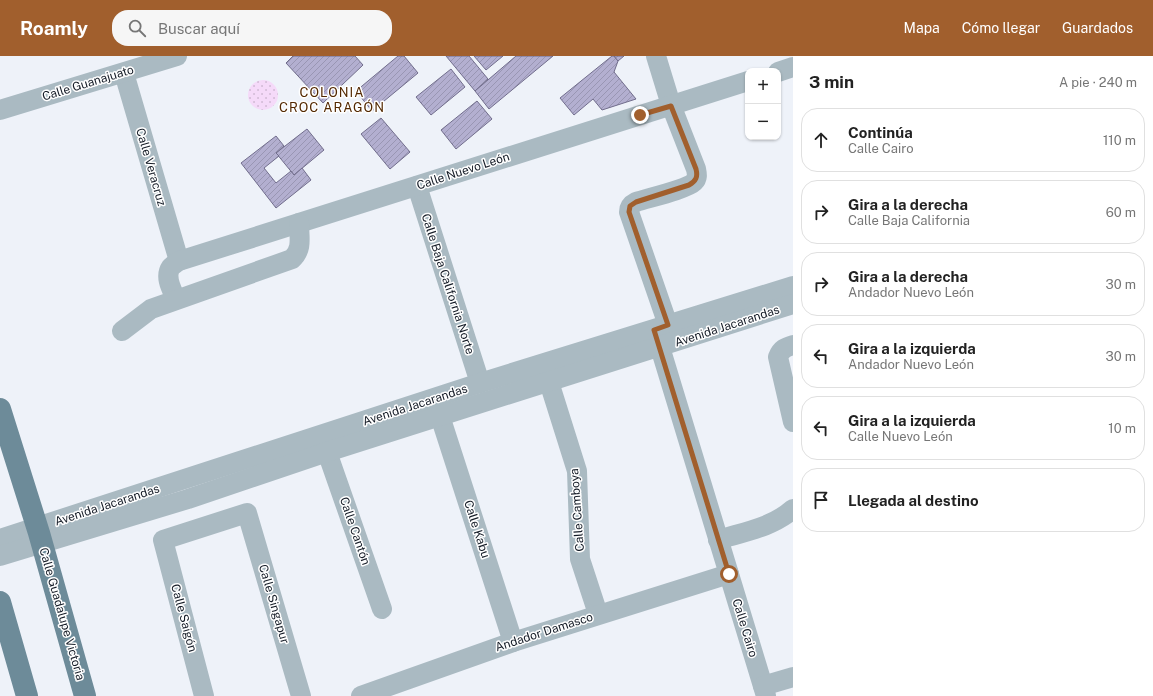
<!DOCTYPE html>
<html lang="es">
<head>
<meta charset="utf-8">
<style>
  body { margin:0; font-family:"Public Sans",sans-serif; background:#f6f6f6; color:#222 }
  .controls { position:absolute; right:12px; top:12px; display:grid; overflow:hidden; border-radius:8px; box-shadow:0 1px 3px #0004 }
  .controls button { width:36px; height:36px; display:grid; place-items:center; padding:0; border:0; border-bottom:1px solid #e0e0e0; background:#fff; color:#222; font:20px sans-serif }
  .stop { position:absolute; width:12px; height:12px; margin:-9px; border:3px solid #a15f2d; border-radius:50%; background:#fff }
  .stop.end { background:#a15f2d; border-color:#fff; box-shadow:0 1px 4px #0008 }
  .list { margin:0; padding:0; list-style:none }
  h2 { display:flex; justify-content:space-between; align-items:center; height:52px; margin:0; padding:0 16px; font-size:17px }
  h2 small { font-size:13px; font-weight:400; color:#767676 }
  .list li { display:grid; grid-template-columns:26px 1fr auto; gap:12px; align-items:center; box-sizing:border-box; height:64px; margin:0 8px 8px; padding:0 8px; border:1px solid #e0e0e0; border-radius:16px }
  .list b { display:block; font-size:15px; white-space:nowrap }
  .list p { margin:0; font-size:13px; white-space:nowrap; color:#767676 }
  .list em { font-size:13px; font-style:normal; color:#767676 }
  .icon { flex:none; width:22px; height:22px; fill:none; stroke:currentColor; stroke-width:2; stroke-linecap:round; stroke-linejoin:round }
  .map { position:relative; flex:none; width:793px; height:640px; overflow:hidden }
  header { display:flex; align-items:center; gap:24px; box-sizing:border-box; height:56px; padding:0 20px; background:#a15f2d; color:#fff }
  header strong { font-size:19px }
  nav { display:flex; gap:22px; margin-inline-start:auto; font-size:14px }
  .search { width:280px; height:36px; background:#f6f6f6; display:flex; align-items:center; gap:10px; box-sizing:border-box; padding:0 14px; border-radius:16px; color:#767676; font-size:15px }
  main { display:flex }
  aside { flex:1; background:#fff }
  .map>svg:first-child { display:block }
</style>
</head>
<body>
<header>
<strong>Roamly</strong>
<div class="search"><svg class="icon" aria-label="search" viewBox="0 0 24 24"><circle cx="10" cy="10" r="6"/><path d="M15 15l6 6"/></svg>Buscar aquí</div>
<nav><a>Mapa</a><a>Cómo llegar</a><a>Guardados</a></nav>
</header>
<main>
<div class="map">
<svg width="793" height="640" viewBox="0 0 793 640">
  <defs>
    <pattern id="park-dots" width="8" height="8" patternUnits="userSpaceOnUse"><rect width="8" height="8" fill="#f5daf9"/><path d="M2 2h.1M6 6h.1" fill="none" stroke="#d1bad5" stroke-width="1.8" stroke-linecap="round"/></pattern>
    <pattern id="building-hatch" width="6" height="6" patternUnits="userSpaceOnUse"><rect width="6" height="6" fill="#b3afd0"/><path d="M-1 1l2-2M0 6l6-6M5 7l2-2" fill="none" stroke="#9996b3"/></pattern>
  </defs>
  <rect width="100%" height="100%" fill="#eef2f9"/>
  <!-- park -->
  <circle fill="url(#park-dots)" cx="263" cy="39" r="15"/>
  <!-- building -->
  <g fill="url(#building-hatch)" stroke="#716d8c">
    <path d="M293 0H355L363 9 323 47 286 7Z"/>
    <path d="M398 0H404L418 17 372 55 356 35Z"/>
    <path d="M446 0H469L488 23 475 35Z"/>
    <path d="M474 0H503L486 14Z"/>
    <path d="M516 0H553L489 53 475 35Z"/>
    <path d="M612 0H614L618 5 614 16 636 43 602 54 593 43 574 59 560 42Z"/>
    <path d="M614 0H624L618 5Z"/>
    <path d="M451 13 465 31 431 59 416 41Z"/>
    <path d="M477 45 492 63 456 93 441 74Z"/>
    <path d="M381 62 410 96 390 113 361 78Z"/>
    <path d="M307 73 324 94 294 119 276 97Z"/>
    <path d="M276 80 284 90 276 97 279 100 264 112 276 127 291 115 294 119 302 112 311 124 276 152 241 107Z"/>
  </g>
  <g fill="none" stroke-linecap="round" stroke-linejoin="round">
    <!-- minor -->
    <g stroke="#aabac2" stroke-width="20">
      <path d="M656 0 671 49 696 113C697 118 698 122 694 126 687 133 648 142 636 146 632 148 629 150 629 156L668 269"/>
      <path d="M778 16 793 11"/>
      <path d="M124 17 179 205"/>
      <path d="M0 54 177 0"/>
      <path d="M417 130 480 327"/>
      <path d="M176 243C172 234 164 221 171 211 173 209 176 207 179 205L748 25"/>
      <path d="M122 275 151 253 292 203C303 193 299 181 299 167"/>
      <path d="M656 278 766 640"/>
      <path d="M793 289C786 291 781 293 778 301L793 366"/>
      <path d="M549 326 577 415 580 503 598 558"/>
      <path d="M440 360 513 586"/>
      <path d="M327 396 382 553"/>
      <path d="M0 483 480 327 793 230"/>
      <path d="M718 484C744 476 773 471 793 453"/>
      <path d="M0 500 188 443 327 396 793 248"/>
      <path d="M763 630 793 621"/>
      <path d="M204 640 163 484 247 457 301 640"/>
      <path d="M361 640 513 586 729 518"/>
    </g>
    <!-- major -->
    <g stroke="#6d8b99" stroke-width="22">
      <path d="M0 353 39 477 85 640"/>
      <path d="M0 546 27 640"/>
    </g>
  </g>
  <g fill="none" stroke-linecap="round" stroke-linejoin="round">
    <!-- route -->
    <path stroke="#a15f2d" stroke-width="5" d="M640 59 671 50 696 113C698 121 696 125 689 129L636 146 630 150 629 156 668 269 654 274 729 518"/>
  </g>
  <g text-anchor="middle" stroke-width="3" stroke-linejoin="round" paint-order="stroke">
    <!-- street labels -->
    <g font-size="12" fill="#151c27" stroke="#fff">
      <text transform="translate(88 27) rotate(-17)" y="4">Calle Guanajuato</text>
      <text transform="translate(151 111) rotate(74)" y="4">Calle Veracruz</text>
      <text transform="translate(463 115) rotate(-18)" y="4">Calle Nuevo León</text>
      <text transform="translate(448 228) rotate(72)" y="4">Calle Baja California Norte</text>
      <text transform="translate(727 270) rotate(-18)" y="4">Avenida Jacarandas</text>
      <text transform="translate(415 349) rotate(-18)" y="4">Avenida Jacarandas</text>
      <text transform="translate(107 449) rotate(-18)" y="4">Avenida Jacarandas</text>
      <text transform="translate(577 454) rotate(-94)" y="4">Calle Camboya</text>
      <text transform="translate(477 473) rotate(72)" y="4">Calle Kabu</text>
      <text transform="translate(355 475) rotate(71)" y="4">Calle Cantón</text>
      <text transform="translate(274 548) rotate(74)" y="4">Calle Singapur</text>
      <text transform="translate(62 558) rotate(74)" y="4">Calle Guadalupe Victoria</text>
      <text transform="translate(184 562) rotate(75)" y="4">Calle Saigón</text>
      <text transform="translate(745 572) rotate(73)" y="4">Calle Cairo</text>
      <text transform="translate(544 576) rotate(-18)" y="4">Andador Damasco</text>
    </g>
    <!-- neighbourhood labels -->
    <g font-size="13" letter-spacing="1" fill="#532801" stroke="#fff">
      <text x="332" y="41">COLONIA<tspan x="332" dy="15">CROC ARAGÓN</tspan></text>
    </g>
  </g>
</svg>
<div class="controls">
<button>+</button>
<button>−</button>
</div>
<div class="stop" style="left:729px;top:518px"></div>
<div class="stop end" style="left:640px;top:59px"></div>
</div>
<aside>
<h2>3 min<small>A pie · 240 m</small></h2>
<ul class="list">
<li><svg class="icon" aria-label="ahead" viewBox="0 0 24 24"><path d="M12 20V5M6 11l6-6 6 6"/></svg><div><b>Continúa</b><p>Calle Cairo</p></div><em>110 m</em></li>
<li><svg class="icon" aria-label="right" viewBox="0 0 24 24"><path d="M7 20v-9h11M14 6l5 5-5 5"/></svg><div><b>Gira a la derecha</b><p>Calle Baja California</p></div><em>60 m</em></li>
<li><svg class="icon" aria-label="right" viewBox="0 0 24 24"><path d="M7 20v-9h11M14 6l5 5-5 5"/></svg><div><b>Gira a la derecha</b><p>Andador Nuevo León</p></div><em>30 m</em></li>
<li><svg class="icon" aria-label="left" viewBox="0 0 24 24"><path d="M17 20v-9H6M10 6l-5 5 5 5"/></svg><div><b>Gira a la izquierda</b><p>Andador Nuevo León</p></div><em>30 m</em></li>
<li><svg class="icon" aria-label="left" viewBox="0 0 24 24"><path d="M17 20v-9H6M10 6l-5 5 5 5"/></svg><div><b>Gira a la izquierda</b><p>Calle Nuevo León</p></div><em>10 m</em></li>
<li><svg class="icon" aria-label="arrive" viewBox="0 0 24 24"><path d="M6 21V4h12l-3 4 3 4H6"/></svg><div><b>Llegada al destino</b></div></li>
</ul>
</aside>
</main>
</body>
</html>
